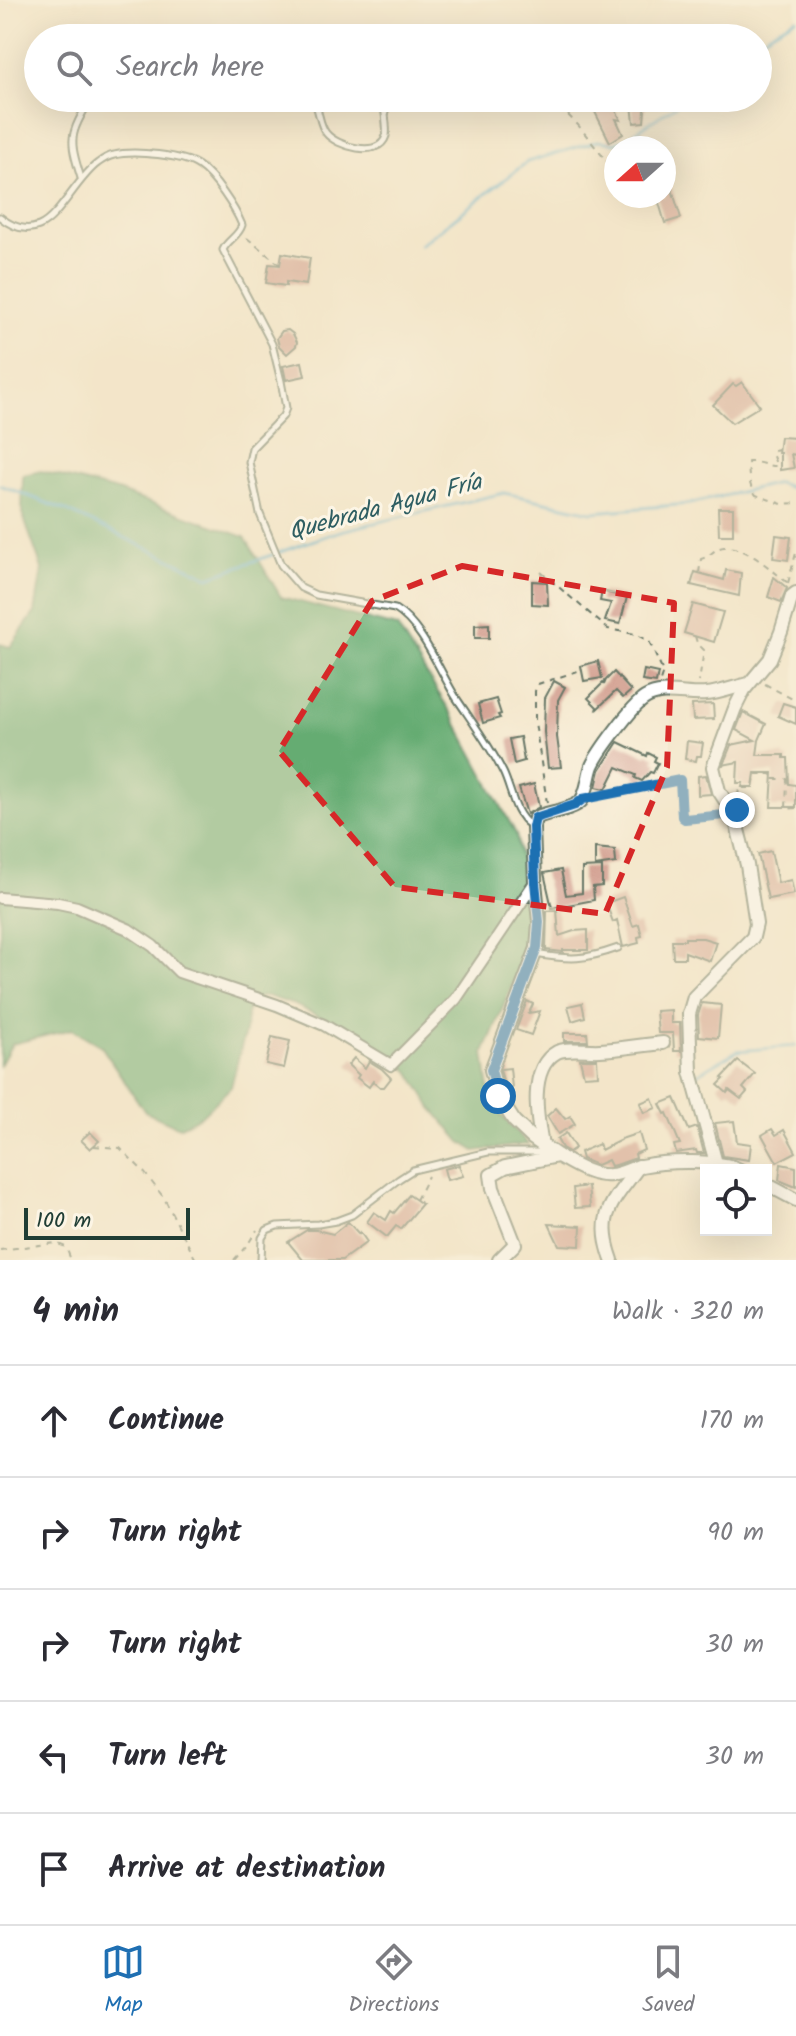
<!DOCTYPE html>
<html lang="en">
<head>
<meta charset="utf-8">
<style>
  body { margin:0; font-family:Kalam,sans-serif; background:#f7f7f7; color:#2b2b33 }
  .controls { position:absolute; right:24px; bottom:24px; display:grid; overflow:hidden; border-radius:0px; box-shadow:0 8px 32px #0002 }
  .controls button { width:72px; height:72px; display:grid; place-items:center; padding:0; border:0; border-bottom:2px solid #e1e1e2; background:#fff; color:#2b2b33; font:40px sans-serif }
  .compass { position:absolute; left:604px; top:136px; width:72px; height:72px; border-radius:50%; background:#fff; box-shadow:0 8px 32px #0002; rotate:249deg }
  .scale { position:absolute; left:24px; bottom:20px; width:166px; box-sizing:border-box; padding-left:8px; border:4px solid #1f3d34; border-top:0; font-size:22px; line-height:28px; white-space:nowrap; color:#1f3d34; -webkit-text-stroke:6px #fcf5e5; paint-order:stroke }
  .stop { position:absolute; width:24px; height:24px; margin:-18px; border:6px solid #1f6fb2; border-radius:50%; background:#fff }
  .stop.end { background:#1f6fb2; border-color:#fff; box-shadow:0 2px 8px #0008 }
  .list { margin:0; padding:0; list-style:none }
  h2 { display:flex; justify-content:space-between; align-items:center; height:104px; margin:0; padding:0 32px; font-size:34px }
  h2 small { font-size:26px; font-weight:400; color:#7c7c81 }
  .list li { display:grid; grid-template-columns:52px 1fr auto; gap:24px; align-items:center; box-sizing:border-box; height:112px; padding:0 32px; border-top:2px solid #e1e1e2 }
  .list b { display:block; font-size:30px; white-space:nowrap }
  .list em { font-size:26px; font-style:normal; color:#7c7c81 }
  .icon { flex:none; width:44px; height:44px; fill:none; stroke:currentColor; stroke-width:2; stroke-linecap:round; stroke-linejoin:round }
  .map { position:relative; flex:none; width:796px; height:1260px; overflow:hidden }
  .search { position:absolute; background:#fff; box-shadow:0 8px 32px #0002; left:24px; right:24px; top:24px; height:88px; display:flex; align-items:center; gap:20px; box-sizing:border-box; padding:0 28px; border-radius:44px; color:#7c7c81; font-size:30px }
  .sheet { height:664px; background:#fff }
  nav { display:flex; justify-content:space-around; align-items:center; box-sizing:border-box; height:112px; border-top:2px solid #e1e1e2; background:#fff; font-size:22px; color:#7c7c81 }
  nav a { display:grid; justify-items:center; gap:4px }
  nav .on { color:#1f6fb2 }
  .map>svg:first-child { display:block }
</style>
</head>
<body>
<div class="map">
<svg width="796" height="1260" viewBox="0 0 796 1260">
  <rect width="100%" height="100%" fill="#fcf5e5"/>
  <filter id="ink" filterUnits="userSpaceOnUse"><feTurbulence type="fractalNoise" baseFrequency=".0125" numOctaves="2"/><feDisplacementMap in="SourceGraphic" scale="16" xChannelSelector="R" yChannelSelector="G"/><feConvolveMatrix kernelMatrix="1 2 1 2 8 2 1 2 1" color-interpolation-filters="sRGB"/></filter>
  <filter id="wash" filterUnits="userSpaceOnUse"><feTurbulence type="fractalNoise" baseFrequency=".006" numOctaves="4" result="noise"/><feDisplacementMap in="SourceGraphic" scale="32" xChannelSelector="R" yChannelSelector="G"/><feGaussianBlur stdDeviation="1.8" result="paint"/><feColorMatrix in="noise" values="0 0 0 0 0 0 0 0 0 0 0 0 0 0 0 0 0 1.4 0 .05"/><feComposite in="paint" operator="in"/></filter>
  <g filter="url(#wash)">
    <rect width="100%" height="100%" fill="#f3e5c9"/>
    <!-- forest -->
    <path fill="#65ac72" stroke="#427453" stroke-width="2" d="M41 471 117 491 245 537 281 597 397 627 451 713 516 834 529 905 531 940 484 1053 491 1104 528 1144 475 1151 461 1142 432 1108 409 1071 369 1040 295 1005 267 996H261L248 1006 245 1032 231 1087 201 1116 179 1127 145 1112 101 1046 72 1029 12 1044 0 1065V644L10 647 35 612 42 569 22 513 23 475Z"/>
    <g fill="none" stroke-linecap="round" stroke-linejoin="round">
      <!-- stream -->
      <g stroke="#51abce" stroke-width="3">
        <path d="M758 40 796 18"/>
        <path d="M420 245 527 162 598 141 615 143 625 139 687 98"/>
        <path d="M0 485 65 510 209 577 340 531 504 493 592 512 689 504 778 483 796 490"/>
        <path d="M697 1074 737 1051 796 1046"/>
      </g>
    </g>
    <g id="blocks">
      <!-- building -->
      <g fill="#ce9587">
        <path d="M606 98H609L621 120 616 119 623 134 610 142 592 106Z"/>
        <path d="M635 98H646L644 122 634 123 632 104 635 103Z"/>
        <path d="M664 170H666L681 218 665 223 657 196H664Z"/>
        <path d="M282 253 310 258 306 285 286 282V286L266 283 269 264 280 265Z"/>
        <path d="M288 330 293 334 297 342 296 346 287 354 279 346 277 338 282 331Z"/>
        <path d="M302 362 305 376 286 380 283 366Z"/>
        <path d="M742 382 760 406 732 423 713 405 733 384 736 386Z"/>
        <path d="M780 437 796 438V455L791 454 794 468 780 470V453H778Z"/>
        <path d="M718 508H733V535H719Z"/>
        <path d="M776 535 791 537 788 560 773 558Z"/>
        <path d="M726 570 741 573 739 596 691 585 695 572 724 580Z"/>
        <path d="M774 577 787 588 781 602 768 597Z"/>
        <path d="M532 581 547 582 548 605 532 604Z"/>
        <path d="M602 591 627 597 620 624 605 621 611 603 600 601Z"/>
        <path d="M693 604 723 612 714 642 684 633Z"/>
        <path d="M489 624V638H475V625Z"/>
        <path d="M598 661 602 678 584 681 581 666Z"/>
        <path d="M644 670 658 673 656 683 642 681Z"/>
        <path d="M614 672 631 691 623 698 616 691 596 710 597 707 588 698 604 682V685L606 680Z"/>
        <path d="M554 681 565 687 558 700 557 737 561 767 548 768 544 732 545 698Z"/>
        <path d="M496 699 501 714 498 715 500 718 483 723 478 704Z"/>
        <path d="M783 703 796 707V724L778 716Z"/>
        <path d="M713 704 714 719 693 720 692 705Z"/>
        <path d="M743 712 766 724 759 740 757 755H784V758H788L789 784 796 785V807H771L773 773H755L753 787H742L743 783H737L738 762 723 765 731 745 755 740 736 730Z"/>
        <path d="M520 737 524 761 514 764 509 739Z"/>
        <path d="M687 741 703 743 701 756H697L696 761 685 759Z"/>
        <path d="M618 742 647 756 648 753 656 757 654 761 658 763 653 773 650 772 642 781 635 778 636 775 617 767 606 789 596 787 600 770Z"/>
        <path d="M706 775 711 794 698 795V776Z"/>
        <path d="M534 784 539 807 527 814 519 788Z"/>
        <path d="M595 848 615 850 616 863 595 866Z"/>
        <path d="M771 851 778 883 791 880 794 894 768 899 758 854Z"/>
        <path d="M602 867V886L593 887 594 900 552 908 544 873 561 870 566 895 582 893V868Z"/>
        <path d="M623 897 633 926 639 924 642 936 638 937 639 943 623 947 617 920 613 922 606 903Z"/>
        <path d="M557 910 559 936 574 931 588 930V950H563V952L546 950 547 911Z"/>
        <path d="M685 938H703L716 942 710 961 685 952V958H673L672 940H685Z"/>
        <path d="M527 1001 533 1004 529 1013 540 1011 531 1035 516 1030Z"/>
        <path d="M582 1003 585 1017 572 1021 568 1006Z"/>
        <path d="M702 1003 721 1005 718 1038 699 1036 698 1015Z"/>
        <path d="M671 1010V1023H680L681 1051H674L673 1033H658L656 1011Z"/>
        <path d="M564 1033H587L588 1041H564Z"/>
        <path d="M272 1037 290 1041 284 1068 266 1064Z"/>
        <path d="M354 1058 365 1068 369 1061 382 1069 391 1078 384 1087H380L373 1081 369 1087 357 1078 359 1075 348 1065Z"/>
        <path d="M580 1059H597L598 1075 584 1076Z"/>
        <path d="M738 1061 755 1074 743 1088 747 1092 741 1099 729 1090 727 1093 718 1085 724 1079 722 1078Z"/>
        <path d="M510 1068 512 1088 506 1090 500 1070 501 1069Z"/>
        <path d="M652 1098 656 1108 644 1113 640 1103Z"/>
        <path d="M675 1098 689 1130 697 1127 704 1153H697L696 1150 676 1153 674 1145 680 1144 667 1113 665 1114 660 1104Z"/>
        <path d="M556 1108 565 1119 570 1116 575 1124 558 1134 547 1116Z"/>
        <path d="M734 1121 737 1142 751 1144 749 1160 723 1156 715 1123Z"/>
        <path d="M772 1129 776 1135 784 1130 796 1152 777 1162 762 1135Z"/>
        <path d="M90 1132 99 1141 90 1149 81 1140Z"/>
        <path d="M566 1133 575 1148 569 1152 562 1148 557 1139Z"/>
        <path d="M639 1133 644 1150 635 1154 636 1158 619 1164 611 1166 608 1160 597 1165 594 1164 582 1159 580 1152 599 1144 601 1150 621 1140V1139Z"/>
        <path d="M781 1164 796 1167V1187L779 1180Z"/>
        <path d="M459 1165 463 1176 447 1180 444 1169Z"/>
        <path d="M588 1186 590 1207 575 1208 573 1188Z"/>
        <path d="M409 1195 422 1204 401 1229 396 1226 387 1237 367 1222 374 1212 386 1220 391 1211 394 1213Z"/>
        <path d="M348 1222 359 1234 360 1232 367 1242 342 1260H303L288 1242 307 1230H316L333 1234Z"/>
        <path d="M549 1224 581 1226 580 1246 559 1245Z"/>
      </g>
    </g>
  </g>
  <g filter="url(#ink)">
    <use href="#blocks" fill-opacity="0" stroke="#697868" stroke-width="2"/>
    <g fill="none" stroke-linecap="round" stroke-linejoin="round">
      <defs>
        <g id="service">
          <path d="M494 38 508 32"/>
          <path d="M261 98H276"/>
          <path d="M312 98C320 108 318 123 326 133 336 146 379 159 386 136 388 127 383 108 384 98"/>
          <path d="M81 178C68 137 70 135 91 98"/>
          <path d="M0 217C11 226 25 232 39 226 59 218 78 177 98 163 102 160 109 156 114 155 133 150 184 155 199 166 214 176 235 208 242 225 239 236 227 240 223 250L272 344 281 381 286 408 283 416 252 448 249 462 260 514 281 565 301 588 316 595 395 609C423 626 439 671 457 699 473 723 490 746 503 772 511 788 514 815 530 825"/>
          <path d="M535 954C571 960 584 960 618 948"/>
          <path d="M261 1260 262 1238 267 1230 277 1226 318 1224 336 1221 352 1215 399 1179 413 1170 488 1152H547"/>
        </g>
        <path id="minor" d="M0 898 58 903 77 907 128 929 153 946 179 972 277 1005 324 1025 391 1065 456 999 535 882"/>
        <g id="tertiary">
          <path d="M542 1145C537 1118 528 1068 557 1052 568 1047 588 1051 600 1050 621 1049 642 1045 663 1043"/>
          <path d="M558 1156 532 1138 514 1121 498 1096 491 1070 537 948 539 922 535 882 533 827 535 818C547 812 573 810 581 801 588 792 588 776 592 766 598 752 633 705 645 698 663 687 686 696 706 694 720 693 734 687 748 684"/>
          <path d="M716 1163 691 1072 689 1014 694 997 753 937 756 924 747 865 734 814 719 791 713 767 735 708 744 690 770 659 781 632 792 596 796 593"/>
          <path d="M766 1184 796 1200"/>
          <path d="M499 1260 515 1244 493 1188 491 1175 505 1167 558 1156C574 1165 592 1177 611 1175 621 1174 631 1168 641 1166 665 1161 719 1159 740 1170"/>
          <path d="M612 1260C595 1214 613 1202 639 1166"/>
        </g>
      </defs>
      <!-- service casing -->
      <use href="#service" stroke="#697868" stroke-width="9"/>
      <!-- minor casing -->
      <use href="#minor" stroke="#697868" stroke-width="14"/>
      <!-- tertiary casing -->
      <use href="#tertiary" stroke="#697868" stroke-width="16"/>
      <!-- path -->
      <g stroke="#697868" stroke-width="2" stroke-dasharray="6 6" stroke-linecap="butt">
        <path d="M551 98 578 125 612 168 616 169"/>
        <path d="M247 238 280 265"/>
        <path d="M779 449 774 450 772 454 777 466C768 467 760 461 748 462 749 474 748 486 756 495L782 504 796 503"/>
        <path d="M541 572 608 629 635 634 649 641 663 672 660 681"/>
        <path d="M699 573 701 559C710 557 714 548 724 547 747 546 770 569 788 583"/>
        <path d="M788 583 796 553"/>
        <path d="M695 636 697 643 704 650 699 682"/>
        <path d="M765 684 796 701"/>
        <path d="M738 796 739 788H753L756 774H772L771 779H787L786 809 796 808"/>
        <path d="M596 798 680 780 682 817 685 819 722 815"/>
        <path d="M547 803 535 722V691L538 684 581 670"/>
        <path d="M94 1146 120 1148 144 1172 164 1198 196 1260"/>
        <path d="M416 1200 428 1176"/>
        <path d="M0 1250 55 1243 66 1247 71 1260"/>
        <path d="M234 1260 248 1244 257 1230"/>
      </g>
      <!-- service -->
      <use href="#service" stroke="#fff" stroke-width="5"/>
      <!-- minor -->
      <use href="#minor" stroke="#fff" stroke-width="10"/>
      <!-- tertiary -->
      <use href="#tertiary" stroke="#fff" stroke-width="12"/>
    </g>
  </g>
  <g fill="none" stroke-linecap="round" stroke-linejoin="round" filter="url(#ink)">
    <!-- route -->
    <path stroke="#1f6fb2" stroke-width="10" d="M498 1096 491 1070 537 948 539 922 535 882 533 827 535 818 575 805 583 799 680 780 682 817 685 819 734 814 737 810"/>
  </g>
  <!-- marked area -->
  <path d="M0 0H796V1260H0ZM462 566 674 603 667 767 605 914 395 887 279 751 372 601Z" fill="#f3e5c9" fill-opacity=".55" fill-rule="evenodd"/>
  <path fill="none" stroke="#d62828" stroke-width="6" stroke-dasharray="16 10" stroke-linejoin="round" d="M462 566 674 603 667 767 605 914 395 887 279 751 372 601Z"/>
  <g text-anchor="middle" stroke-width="6" stroke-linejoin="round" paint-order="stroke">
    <!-- water labels -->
    <g font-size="24" font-style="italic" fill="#2e5e62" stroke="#fcf5e5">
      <text transform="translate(385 506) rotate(-15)" y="8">Quebrada Agua Fría</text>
    </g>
  </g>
</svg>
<div class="controls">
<button><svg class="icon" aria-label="locate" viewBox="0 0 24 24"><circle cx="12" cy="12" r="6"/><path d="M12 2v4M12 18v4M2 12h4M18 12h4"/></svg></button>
</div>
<svg class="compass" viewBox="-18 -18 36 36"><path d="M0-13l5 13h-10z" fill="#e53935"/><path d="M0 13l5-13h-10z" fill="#7c7c81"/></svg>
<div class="scale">100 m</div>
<div class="stop" style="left:498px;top:1096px"></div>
<div class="stop end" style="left:737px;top:810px"></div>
<div class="search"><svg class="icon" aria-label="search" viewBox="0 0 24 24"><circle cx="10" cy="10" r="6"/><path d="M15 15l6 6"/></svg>Search here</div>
</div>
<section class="sheet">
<h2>4 min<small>Walk · 320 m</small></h2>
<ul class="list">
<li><svg class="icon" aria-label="ahead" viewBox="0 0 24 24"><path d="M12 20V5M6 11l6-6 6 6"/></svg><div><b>Continue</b></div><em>170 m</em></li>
<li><svg class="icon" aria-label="right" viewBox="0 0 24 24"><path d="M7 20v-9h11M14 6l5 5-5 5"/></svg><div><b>Turn right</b></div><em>90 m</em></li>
<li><svg class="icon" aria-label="right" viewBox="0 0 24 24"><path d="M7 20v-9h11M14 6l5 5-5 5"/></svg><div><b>Turn right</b></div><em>30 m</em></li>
<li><svg class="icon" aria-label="left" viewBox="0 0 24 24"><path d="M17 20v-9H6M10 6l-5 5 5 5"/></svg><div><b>Turn left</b></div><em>30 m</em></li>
<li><svg class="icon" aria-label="arrive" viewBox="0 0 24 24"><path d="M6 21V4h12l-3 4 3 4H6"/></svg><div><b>Arrive at destination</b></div></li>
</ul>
</section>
<nav>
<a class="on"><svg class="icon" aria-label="map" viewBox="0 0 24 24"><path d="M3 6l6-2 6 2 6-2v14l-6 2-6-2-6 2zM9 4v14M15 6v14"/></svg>Map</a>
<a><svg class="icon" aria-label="directions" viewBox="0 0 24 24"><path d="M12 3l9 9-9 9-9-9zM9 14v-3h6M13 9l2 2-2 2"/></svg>Directions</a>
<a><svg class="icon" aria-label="saved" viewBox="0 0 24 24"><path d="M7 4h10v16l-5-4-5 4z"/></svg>Saved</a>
</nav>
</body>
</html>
